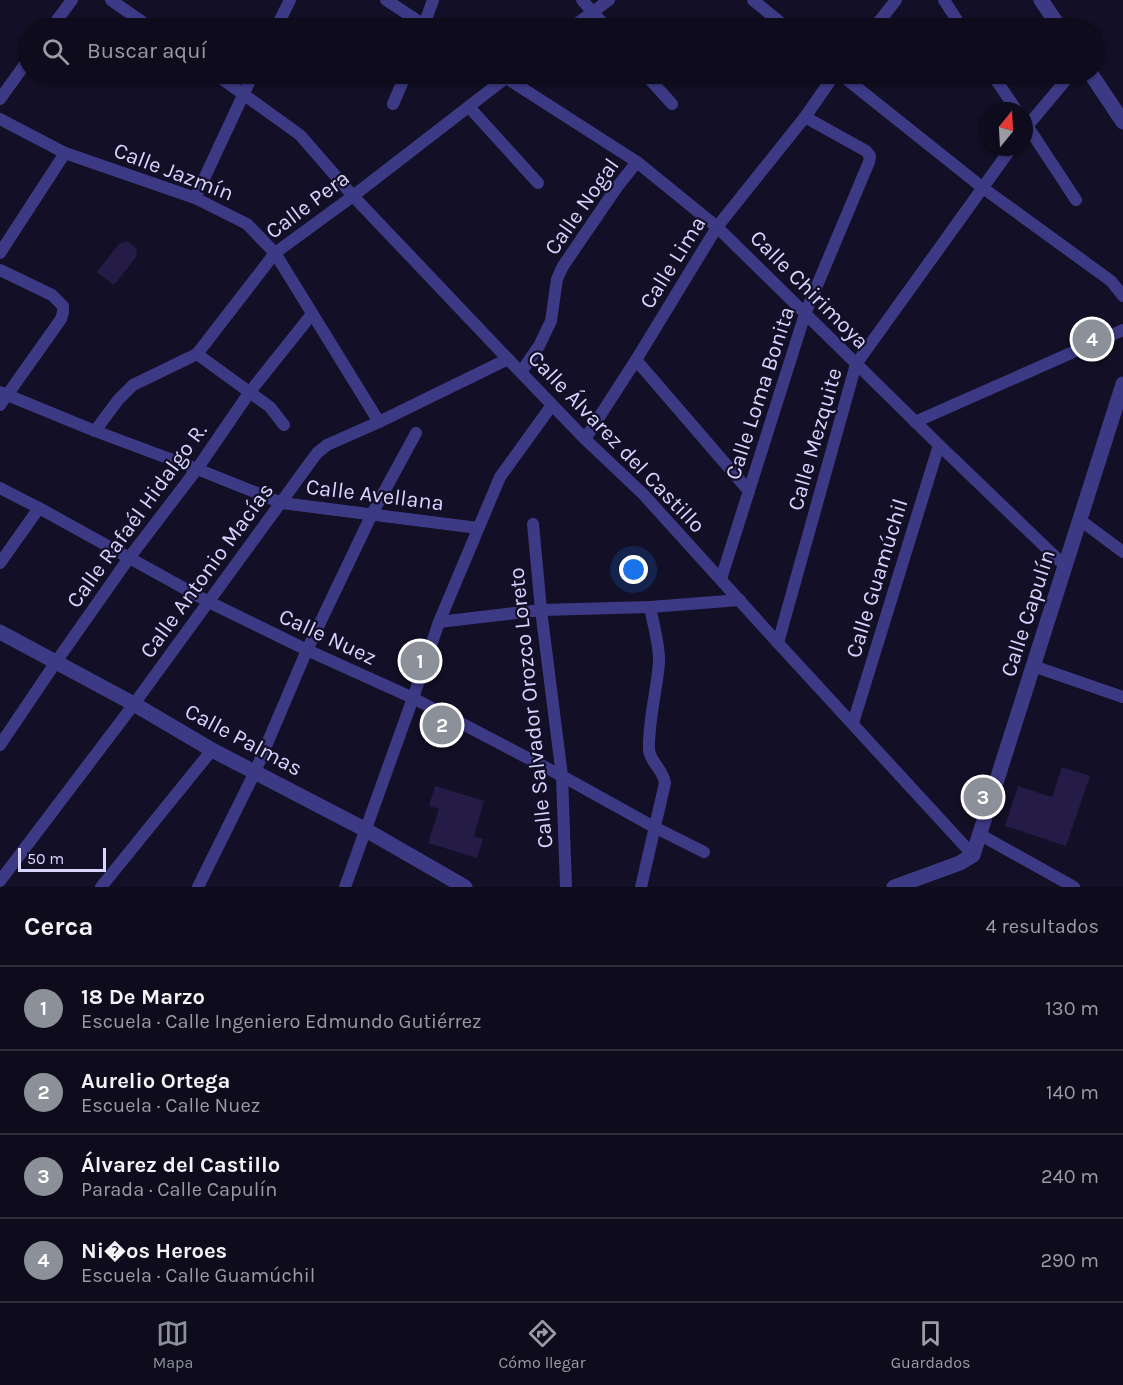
<!DOCTYPE html>
<html lang="es">
<head>
<meta charset="utf-8">
<style>
  body { margin:0; font-family:Karla,sans-serif; background:#171425; color:#f1f3f6 }
  .compass { position:absolute; left:979px; top:102px; width:54px; height:54px; border-radius:50%; background:#0e0b1c; box-shadow:0 2px 4px #0004; rotate:18deg }
  .scale { position:absolute; left:18px; bottom:15px; width:88px; box-sizing:border-box; padding-left:6px; border:3px solid #d9d4ff; border-top:0; font-size:16px; line-height:21px; white-space:nowrap; color:#d9d4ff; -webkit-text-stroke:4px #130f26; paint-order:stroke }
  .you { position:absolute; left:634px; top:570px; width:21px; height:21px; margin:-15px; border:4px solid #fff; border-radius:50%; background:#1a73e8; box-shadow:0 0 0 9px #1a73e833 }
  .badge { display:grid; place-items:center; width:39px; height:39px; border-radius:50%; background:#8c9099; color:#fff; font-size:20px; font-weight:700 }
  .pin { position:absolute; translate:-50% -50%; border:3px solid #fff; box-shadow:0 2px 6px #0006 }
  .list { margin:0; padding:0; list-style:none }
  h2 { display:flex; justify-content:space-between; align-items:center; height:78px; margin:0; padding:0 24px; font-size:26px }
  h2 small { font-size:20px; font-weight:400; color:#9b9ba3 }
  .list li { display:grid; grid-template-columns:39px 1fr auto; gap:18px; align-items:center; box-sizing:border-box; height:84px; padding:0 24px; border-top:2px solid #2e2b3b }
  .list b { display:block; font-size:22px; white-space:nowrap }
  .list p { margin:0; font-size:20px; white-space:nowrap; color:#9b9ba3 }
  .list em { font-size:20px; font-style:normal; color:#9b9ba3 }
  .icon { flex:none; width:33px; height:33px; fill:none; stroke:currentColor; stroke-width:2; stroke-linecap:round; stroke-linejoin:round }
  .map { position:relative; flex:none; width:1123px; height:887px; overflow:hidden }
  .search { position:absolute; background:#0e0b1c; box-shadow:0 2px 4px #0004; left:18px; right:18px; top:18px; height:66px; display:flex; align-items:center; gap:15px; box-sizing:border-box; padding:0 21px; border-radius:33px; color:#9b9ba3; font-size:22px }
  .sheet { height:414px; background:#0e0b1c }
  nav { display:flex; justify-content:space-around; align-items:center; box-sizing:border-box; height:84px; border-top:2px solid #2e2b3b; background:#0e0b1c; font-size:16px; color:#9b9ba3 }
  nav a { display:grid; justify-items:center; gap:3px }
  nav .on { color:#8c9099 }
  .map>svg:first-child { display:block }
</style>
</head>
<body>
<div class="map">
<svg width="1123" height="887" viewBox="0 0 1123 887">
  <rect width="100%" height="100%" fill="#130f26"/>
  <!-- building -->
  <g fill="#241b47">
    <path d="M127 241 137 249 136 257 114 285 97 272 119 244Z"/>
    <path d="M1062 767 1090 776 1066 846 1005 826 1018 786 1052 797Z"/>
    <path d="M435 786 484 801 474 836 483 839 477 858 428 843 439 809 429 806Z"/>
  </g>
  <g fill="none" stroke-linecap="round" stroke-linejoin="round">
    <!-- minor -->
    <g stroke="#3d3a85" stroke-width="12">
      <path d="M111 0 151 28"/>
      <path d="M386 0 429 28"/>
      <path d="M582 0 607 28"/>
      <path d="M753 0 787 28"/>
      <path d="M944 0 962 28"/>
      <path d="M51 28 72 0"/>
      <path d="M276 28 290 0"/>
      <path d="M423 28 433 0"/>
      <path d="M571 28 609 0"/>
      <path d="M874 28 896 0"/>
      <path d="M215 74 300 135 353 196 508 359 585 439 643 494 778 643 973 855"/>
      <path d="M500 74 637 162 717 227 939 445 1065 566"/>
      <path d="M645 74 672 104"/>
      <path d="M840 74 983 188 1111 281 1123 296"/>
      <path d="M992 74 1017 111"/>
      <path d="M0 99 28 60"/>
      <path d="M393 104 406 74"/>
      <path d="M469 107 538 183"/>
      <path d="M0 119 65 153 195 198 247 224 275 253 379 422"/>
      <path d="M1024 121 1076 200"/>
      <path d="M1024 130 1071 74"/>
      <path d="M195 198 253 74"/>
      <path d="M0 253 65 153"/>
      <path d="M0 270 52 295 63 306V312L61 319 0 405"/>
      <path d="M197 354 270 407 284 425"/>
      <path d="M636 360 749 491"/>
      <path d="M521 372 539 346 551 321 557 279 563 266 617 187 637 162"/>
      <path d="M0 392 95 431 197 469 282 503 478 528"/>
      <path d="M915 422 1123 330"/>
      <path d="M95 431 118 400 133 385 197 354 275 253 353 196 511 74"/>
      <path d="M585 439 636 360 717 227 805 117 835 74"/>
      <path d="M0 488 39 508 209 602 307 650 413 698 562 776 654 827 704 852"/>
      <path d="M1080 520 1123 552"/>
      <path d="M533 524 541 610 562 776 566 887"/>
      <path d="M0 563 39 508"/>
      <path d="M721 579 805 314 869 162 870 156 866 151 805 117"/>
      <path d="M439 622 541 610 650 607 740 600"/>
      <path d="M778 643 856 364 1012 147"/>
      <path d="M1033 666 1123 697"/>
      <path d="M853 723 939 445"/>
      <path d="M0 745 56 662 129 558 197 469 249 393 312 314"/>
      <path d="M979 834 1074 887"/>
      <path d="M0 881 134 704 317 453 327 445 379 422 508 359"/>
      <path d="M101 887 212 750"/>
      <path d="M198 887 255 772 307 650 372 514 416 433"/>
      <path d="M345 887 413 698 439 622 500 477 552 405"/>
      <path d="M641 887 665 783C663 769 650 762 649 750 648 721 657 691 659 662 660 647 653 623 650 607"/>
    </g>
    <!-- tertiary -->
    <g stroke="#3d3a85" stroke-width="15">
      <path d="M1041 0 1060 28"/>
      <path d="M1091 74 1123 122"/>
      <path d="M0 632 134 704 212 750 366 830 465 887"/>
      <path d="M894 887 960 863 973 855 1123 384"/>
    </g>
  </g>
  <g text-anchor="middle" stroke-width="4.5" stroke-linejoin="round" paint-order="stroke">
    <!-- street labels -->
    <g font-size="22" fill="#d9d4ff" stroke="#130f26">
      <text transform="translate(174 171) rotate(21)" y="8">Calle Jazmín</text>
      <text transform="translate(307 204) rotate(-37)" y="8">Calle Pera</text>
      <text transform="translate(581 206) rotate(-55)" y="8">Calle Nogal</text>
      <text transform="translate(672 262) rotate(-58)" y="8">Calle Lima</text>
      <text transform="translate(810 289) rotate(45)" y="8">Calle Chirimoya</text>
      <text transform="translate(759 393) rotate(-72)" y="8">Calle Loma Bonita</text>
      <text transform="translate(814 439) rotate(-74)" y="8">Calle Mezquite</text>
      <text transform="translate(617 441) rotate(46)" y="8">Calle Álvarez del Castillo</text>
      <text transform="translate(375 494) rotate(7)" y="8">Calle Avellana</text>
      <text transform="translate(136 515) rotate(-54)" y="8">Calle Rafaél Hidalgo R.</text>
      <text transform="translate(206 570) rotate(-54)" y="8">Calle Antonio Macías</text>
      <text transform="translate(876 578) rotate(-73)" y="8">Calle Guamúchil</text>
      <text transform="translate(1027 613) rotate(-72)" y="8">Calle Capulín</text>
      <text transform="translate(328 636) rotate(25)" y="8">Calle Nuez</text>
      <text transform="translate(530 708) rotate(-96)" y="8">Calle Salvador Orozco Loreto</text>
      <text transform="translate(244 739) rotate(28)" y="8">Calle Palmas</text>
    </g>
  </g>
</svg>
<svg class="compass" viewBox="-18 -18 36 36"><path d="M0-13l5 13h-10z" fill="#e53935"/><path d="M0 13l5-13h-10z" fill="#9b9ba3"/></svg>
<div class="scale">50 m</div>
<div class="you"></div>
<div class="pin badge" style="left:420px;top:661px">1</div>
<div class="pin badge" style="left:442px;top:725px">2</div>
<div class="pin badge" style="left:983px;top:797px">3</div>
<div class="pin badge" style="left:1092px;top:339px">4</div>
<div class="search"><svg class="icon" aria-label="search" viewBox="0 0 24 24"><circle cx="10" cy="10" r="6"/><path d="M15 15l6 6"/></svg>Buscar aquí</div>
</div>
<section class="sheet">
<h2>Cerca<small>4 resultados</small></h2>
<ul class="list">
<li><span class="badge">1</span><div><b>18 De Marzo</b><p>Escuela · Calle Ingeniero Edmundo Gutiérrez</p></div><em>130 m</em></li>
<li><span class="badge">2</span><div><b>Aurelio Ortega</b><p>Escuela · Calle Nuez</p></div><em>140 m</em></li>
<li><span class="badge">3</span><div><b>Álvarez del Castillo</b><p>Parada · Calle Capulín</p></div><em>240 m</em></li>
<li><span class="badge">4</span><div><b>Ni�os Heroes</b><p>Escuela · Calle Guamúchil</p></div><em>290 m</em></li>
</ul>
</section>
<nav>
<a class="on"><svg class="icon" aria-label="map" viewBox="0 0 24 24"><path d="M3 6l6-2 6 2 6-2v14l-6 2-6-2-6 2zM9 4v14M15 6v14"/></svg>Mapa</a>
<a><svg class="icon" aria-label="directions" viewBox="0 0 24 24"><path d="M12 3l9 9-9 9-9-9zM9 14v-3h6M13 9l2 2-2 2"/></svg>Cómo llegar</a>
<a><svg class="icon" aria-label="saved" viewBox="0 0 24 24"><path d="M7 4h10v16l-5-4-5 4z"/></svg>Guardados</a>
</nav>
</body>
</html>
